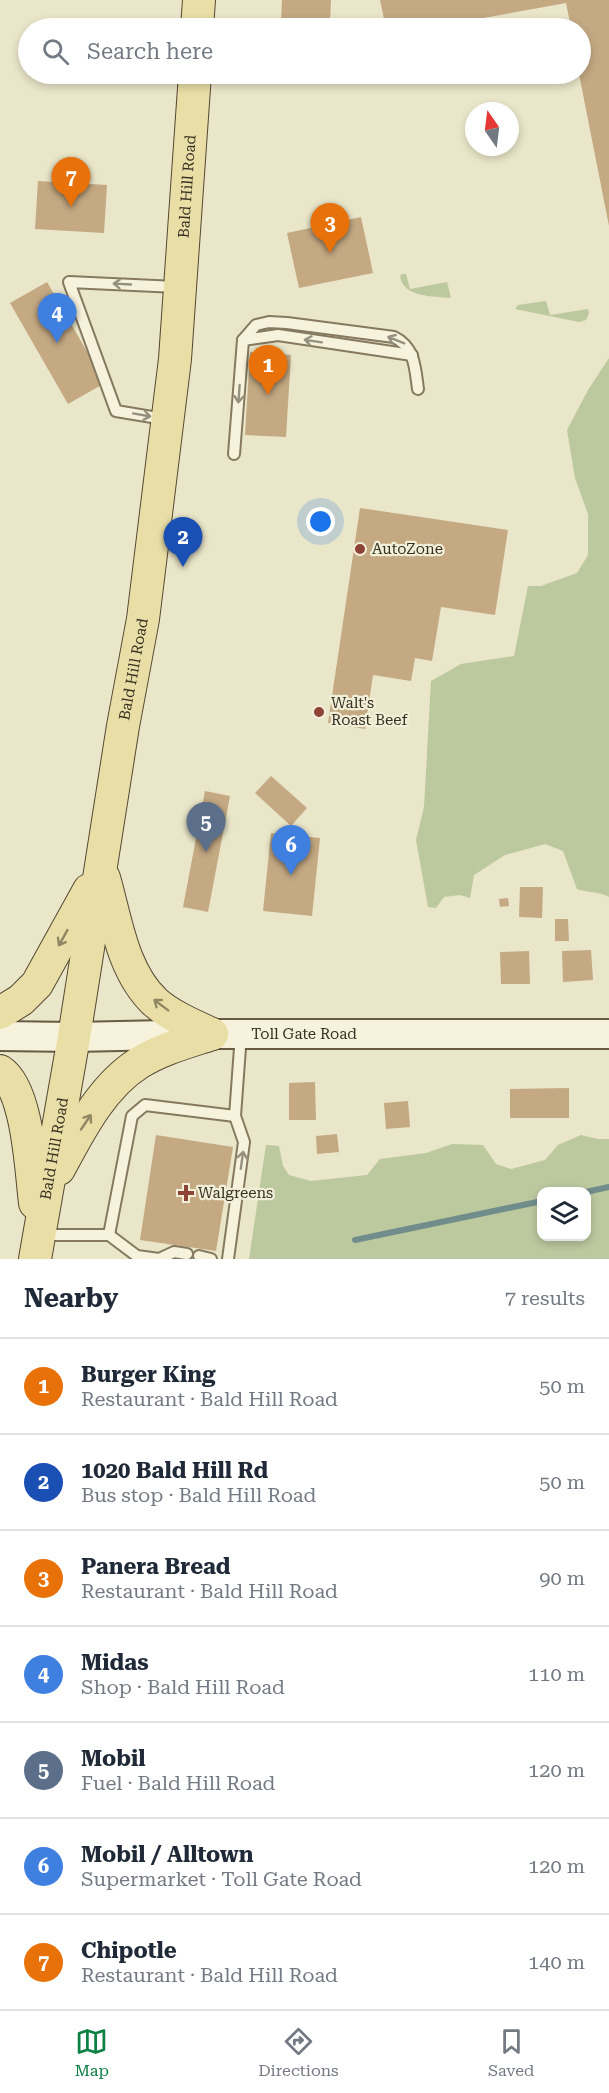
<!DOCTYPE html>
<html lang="en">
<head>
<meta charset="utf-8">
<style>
  body { margin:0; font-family:"Roboto Serif",serif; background:#f6f6f7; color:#1f2937 }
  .controls { position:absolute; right:18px; bottom:18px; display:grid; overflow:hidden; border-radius:12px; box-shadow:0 3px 9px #0003 }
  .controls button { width:54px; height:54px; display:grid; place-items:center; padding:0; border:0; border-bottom:2px solid #e0e1e3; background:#fff; color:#1f2937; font:30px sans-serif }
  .compass { position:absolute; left:465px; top:102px; width:54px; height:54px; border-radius:50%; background:#fff; box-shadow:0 3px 9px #0003; rotate:346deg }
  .you { position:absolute; left:321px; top:522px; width:21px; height:21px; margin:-15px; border:4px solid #fff; border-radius:50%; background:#1a73e8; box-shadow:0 0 0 9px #1a73e833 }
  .badge { display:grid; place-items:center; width:39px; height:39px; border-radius:50%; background:#0b8043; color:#fff; font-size:20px; font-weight:700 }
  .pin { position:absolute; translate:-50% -50px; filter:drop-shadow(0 2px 3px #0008) }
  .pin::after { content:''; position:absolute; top:32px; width:21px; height:18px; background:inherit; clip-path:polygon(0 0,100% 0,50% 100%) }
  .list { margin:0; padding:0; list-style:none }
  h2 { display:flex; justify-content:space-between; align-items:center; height:78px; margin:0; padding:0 24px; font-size:26px }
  h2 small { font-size:20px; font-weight:400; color:#747a83 }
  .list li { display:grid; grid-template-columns:39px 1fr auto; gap:18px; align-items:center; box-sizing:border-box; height:96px; padding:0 24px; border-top:2px solid #e0e1e3 }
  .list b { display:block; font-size:22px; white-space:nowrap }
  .list p { margin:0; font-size:20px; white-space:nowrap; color:#747a83 }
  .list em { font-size:20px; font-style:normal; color:#747a83 }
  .icon { flex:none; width:33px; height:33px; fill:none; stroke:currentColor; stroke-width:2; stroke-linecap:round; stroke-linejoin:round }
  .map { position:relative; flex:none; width:609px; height:1259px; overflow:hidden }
  .search { position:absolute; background:#fff; box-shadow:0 3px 9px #0003; left:18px; right:18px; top:18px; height:66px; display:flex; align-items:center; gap:15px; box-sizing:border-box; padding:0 21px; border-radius:33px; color:#747a83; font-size:22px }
  .sheet { height:750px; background:#fff }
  nav { display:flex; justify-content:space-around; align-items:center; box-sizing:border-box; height:84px; border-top:2px solid #e0e1e3; background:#fff; font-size:16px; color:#747a83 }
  nav a { display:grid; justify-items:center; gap:3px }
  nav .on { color:#0b8043 }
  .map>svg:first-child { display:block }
</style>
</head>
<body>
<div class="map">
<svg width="609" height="1259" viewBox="0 0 609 1259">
  <rect width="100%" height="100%" fill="#eae6c9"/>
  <!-- green -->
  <g fill="#bcc89e" fill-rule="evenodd">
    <path d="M402 274H406L410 289 447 282 451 298C434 296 403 298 400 276Z"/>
    <path d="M546 301 550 315 588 309 589 313 586 320 579 322 515 309 518 305Z"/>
    <path d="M609 358V897C598 891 588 893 577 889L563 851 545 844 505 855 474 875 470 898 460 895 444 897 436 908 428 907 416 840 424 807 431 681 461 664 514 656 528 586H541L577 573 588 555V514L575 478 567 430 588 390Z"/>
    <path d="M581 1135 598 1139H609V1259H249L266 1145 279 1146 283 1166 289 1175 311 1181 367 1175 380 1159 426 1153 452 1144 483 1145 496 1164 511 1169 545 1160 558 1145ZM542 1192H586V1236H542Z"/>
  </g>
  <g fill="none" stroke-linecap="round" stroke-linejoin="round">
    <!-- stream -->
    <g stroke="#718d8b" stroke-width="6">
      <path d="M586 1192 609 1187"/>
      <path d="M355 1240 542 1201"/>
    </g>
  </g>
  <!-- building -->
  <g fill="#c4a983">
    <path d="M282 0H331L330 23 281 21Z"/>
    <path d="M380 0H609V226L579 74 580 28H571L566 3 428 28H386Z"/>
    <path d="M38 181 107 185 104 233 35 229Z"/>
    <path d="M361 217 373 273 299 288 287 233Z"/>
    <path d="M47 282 105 383 68 404 10 303Z"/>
    <path d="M250 352 291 355 286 437 245 435Z"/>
    <path d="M360 508 508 530 495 615 441 607 432 661 415 658 411 681 373 675 365 729 328 723Z"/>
    <path d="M271 776 307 808 291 826 255 793Z"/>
    <path d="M205 791 230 796 208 912 183 907Z"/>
    <path d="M271 833 320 838 312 916 263 911Z"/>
    <path d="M520 887H543L542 918 519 917Z"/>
    <path d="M508 898 509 906 500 907 499 899Z"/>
    <path d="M555 919H568L569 941H555Z"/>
    <path d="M591 950 593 980 563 982 562 951Z"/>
    <path d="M529 951 530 984H501L500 952Z"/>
    <path d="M315 1082 316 1120H289V1083Z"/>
    <path d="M569 1088V1118H510V1089Z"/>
    <path d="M408 1101 410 1127 386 1129 384 1103Z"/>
    <path d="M337 1134 339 1152 317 1154 316 1136Z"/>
    <path d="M156 1135 233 1147 216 1251 140 1240Z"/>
  </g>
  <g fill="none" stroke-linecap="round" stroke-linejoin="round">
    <defs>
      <g id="service">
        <path d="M243 340 278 335 412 355"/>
        <path d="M164 419 116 411 69 282 177 287"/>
        <path d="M234 454 243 340 256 325 269 322 287 323 394 337C415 347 415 368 418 389"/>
        <path d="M42 1235H109L132 1116 145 1105 235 1116 241 1034"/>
        <path d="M109 1235 137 1256 159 1259"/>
        <path d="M199 1256 211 1259"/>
        <path d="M159 1259 174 1252 187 1254"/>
        <path d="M228 1259 244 1142 235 1116"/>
      </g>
      <g id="secondary">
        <path id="s1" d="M0 1036 74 1037 212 1034H609"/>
      </g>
      <g id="primary">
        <path d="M197 28 199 0"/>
        <path d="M104 878C116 919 122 971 155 1002 171 1016 192 1025 212 1034"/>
        <path d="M0 1013 21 1000 37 984 89 890"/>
        <path d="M0 1071C28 1089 31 1171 35 1203"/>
        <path d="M59 1169C79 1132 101 1087 139 1063 161 1049 188 1042 212 1034"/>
        <path id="s2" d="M35 1259 74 1037 123 726 143 619 175 359 195 74"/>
      </g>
    </defs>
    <!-- service casing -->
    <use href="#service" stroke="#857a60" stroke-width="14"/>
    <!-- secondary casing -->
    <use href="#secondary" stroke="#675b43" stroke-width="32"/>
    <!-- primary casing -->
    <use href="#primary" stroke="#544833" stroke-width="34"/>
    <!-- service -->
    <use href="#service" stroke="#f6f2dc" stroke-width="10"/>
    <!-- secondary -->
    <use href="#secondary" stroke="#f6f2dc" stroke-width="28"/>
    <!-- primary -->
    <use href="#primary" stroke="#e9dfa6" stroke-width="32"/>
  </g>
  <!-- one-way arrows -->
  <defs><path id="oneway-shaft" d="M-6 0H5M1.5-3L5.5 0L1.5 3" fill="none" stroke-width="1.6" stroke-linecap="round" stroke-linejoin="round" transform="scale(1.5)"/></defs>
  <g stroke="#96917f">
    <use href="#oneway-shaft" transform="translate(122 284) rotate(-177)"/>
    <use href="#oneway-shaft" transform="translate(396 340) rotate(-158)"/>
    <use href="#oneway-shaft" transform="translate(313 341) rotate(-171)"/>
    <use href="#oneway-shaft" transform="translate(239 394) rotate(94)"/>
    <use href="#oneway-shaft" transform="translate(142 415) rotate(10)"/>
    <use href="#oneway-shaft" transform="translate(242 1160) rotate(-82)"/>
  </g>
  <g stroke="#908864">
    <use href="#oneway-shaft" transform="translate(63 938) rotate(119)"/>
    <use href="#oneway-shaft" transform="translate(161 1005) rotate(-143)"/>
    <use href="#oneway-shaft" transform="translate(86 1122) rotate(-56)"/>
  </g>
  <!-- markers -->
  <g fill="#8e4336" stroke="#f2efd8" stroke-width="2">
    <circle cx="360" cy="549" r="6"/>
    <circle cx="319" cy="712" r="6"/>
    <path d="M183 1184h6v6h6v6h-6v6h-6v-6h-6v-6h6z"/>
  </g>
  <g text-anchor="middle" stroke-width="4.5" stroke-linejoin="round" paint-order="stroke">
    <!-- street labels -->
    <g font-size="15" fill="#373022" stroke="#f2efd8">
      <text dy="5" stroke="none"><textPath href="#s2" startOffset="1084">Bald Hill Road</textPath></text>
      <text dy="5" stroke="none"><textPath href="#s2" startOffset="598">Bald Hill Road</textPath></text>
      <text dy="5" stroke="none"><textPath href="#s1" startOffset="304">Toll Gate Road</textPath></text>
      <text dy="5" stroke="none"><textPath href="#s2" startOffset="112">Bald Hill Road</textPath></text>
    </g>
    <!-- poi labels -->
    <g font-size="15" fill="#373022" stroke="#f2efd8" text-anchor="start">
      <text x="372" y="554">AutoZone</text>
      <text x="331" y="708">Walt's<tspan x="331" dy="17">Roast Beef</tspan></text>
      <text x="198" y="1198">Walgreens</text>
    </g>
  </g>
</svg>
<div class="controls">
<button><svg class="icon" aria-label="layers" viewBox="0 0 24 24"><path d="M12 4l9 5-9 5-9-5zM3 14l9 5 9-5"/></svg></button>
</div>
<svg class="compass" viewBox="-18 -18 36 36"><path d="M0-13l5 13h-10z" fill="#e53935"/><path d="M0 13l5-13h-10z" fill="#747a83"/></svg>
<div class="you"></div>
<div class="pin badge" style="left:268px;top:395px;background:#e8710a">1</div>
<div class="pin badge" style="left:183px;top:567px;background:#1a4fb4">2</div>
<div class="pin badge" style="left:330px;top:253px;background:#e8710a">3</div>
<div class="pin badge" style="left:57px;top:343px;background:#3f7fe0">4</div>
<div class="pin badge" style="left:206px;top:852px;background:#5c6f8a">5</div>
<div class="pin badge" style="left:291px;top:875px;background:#3f7fe0">6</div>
<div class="pin badge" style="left:71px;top:207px;background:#e8710a">7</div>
<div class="search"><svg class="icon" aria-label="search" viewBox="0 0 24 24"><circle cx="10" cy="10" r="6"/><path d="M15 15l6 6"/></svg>Search here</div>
</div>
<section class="sheet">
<h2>Nearby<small>7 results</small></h2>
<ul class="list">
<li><span class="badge" style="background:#e8710a">1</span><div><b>Burger King</b><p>Restaurant · Bald Hill Road</p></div><em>50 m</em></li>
<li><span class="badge" style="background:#1a4fb4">2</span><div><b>1020 Bald Hill Rd</b><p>Bus stop · Bald Hill Road</p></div><em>50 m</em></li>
<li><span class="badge" style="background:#e8710a">3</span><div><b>Panera Bread</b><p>Restaurant · Bald Hill Road</p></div><em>90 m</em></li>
<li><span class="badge" style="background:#3f7fe0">4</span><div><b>Midas</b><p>Shop · Bald Hill Road</p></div><em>110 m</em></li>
<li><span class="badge" style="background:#5c6f8a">5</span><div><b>Mobil</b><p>Fuel · Bald Hill Road</p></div><em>120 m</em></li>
<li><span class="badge" style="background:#3f7fe0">6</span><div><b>Mobil / Alltown</b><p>Supermarket · Toll Gate Road</p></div><em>120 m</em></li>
<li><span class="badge" style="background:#e8710a">7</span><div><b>Chipotle</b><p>Restaurant · Bald Hill Road</p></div><em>140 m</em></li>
</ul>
</section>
<nav>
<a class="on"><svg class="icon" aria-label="map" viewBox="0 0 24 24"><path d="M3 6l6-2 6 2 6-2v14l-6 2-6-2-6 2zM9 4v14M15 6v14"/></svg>Map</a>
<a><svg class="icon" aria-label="directions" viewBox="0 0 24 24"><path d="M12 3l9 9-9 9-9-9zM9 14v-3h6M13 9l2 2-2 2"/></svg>Directions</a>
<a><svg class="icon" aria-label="saved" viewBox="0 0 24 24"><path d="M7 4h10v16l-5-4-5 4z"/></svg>Saved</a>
</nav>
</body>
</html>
